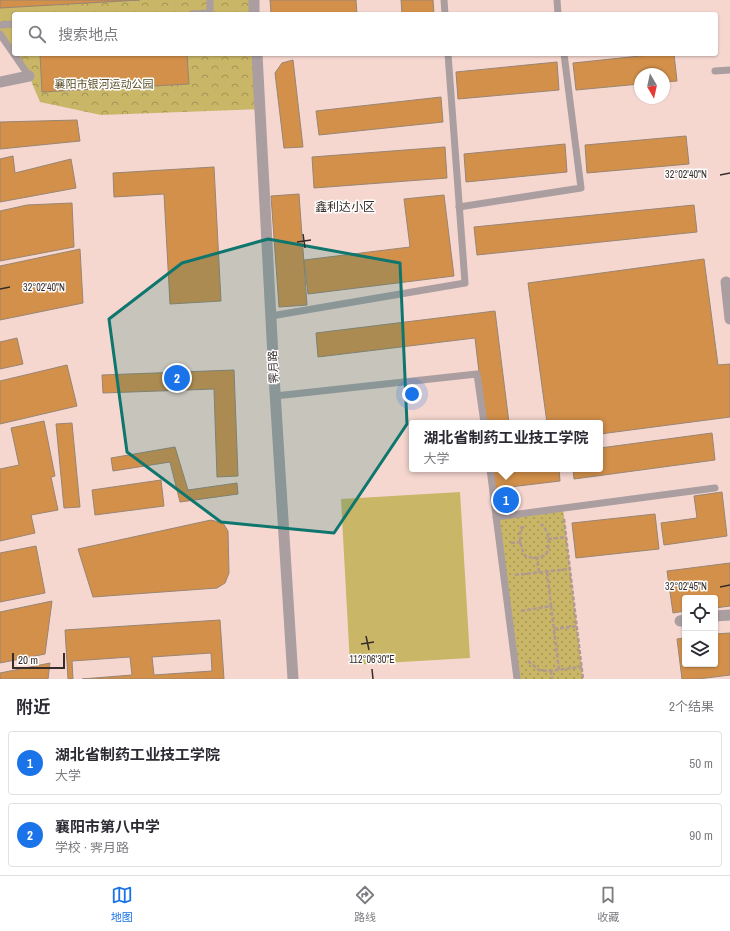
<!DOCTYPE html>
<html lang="zh">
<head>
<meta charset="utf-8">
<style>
  body { margin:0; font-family:"Archivo Narrow","Noto Sans SC",sans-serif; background:#f7f7f7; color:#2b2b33 }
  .controls { position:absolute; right:12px; bottom:12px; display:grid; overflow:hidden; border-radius:4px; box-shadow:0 1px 3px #0004 }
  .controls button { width:36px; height:36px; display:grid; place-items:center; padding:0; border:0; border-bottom:1px solid #e1e1e2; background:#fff; color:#2b2b33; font:20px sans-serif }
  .compass { position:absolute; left:634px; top:68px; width:36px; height:36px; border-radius:50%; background:#fff; box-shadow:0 1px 3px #0004; rotate:171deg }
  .scale { position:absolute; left:12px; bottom:10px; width:53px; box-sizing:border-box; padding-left:4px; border:2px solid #372c29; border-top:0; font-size:11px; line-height:14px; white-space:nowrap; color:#372c29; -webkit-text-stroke:3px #fff; paint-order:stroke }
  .you { position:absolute; left:412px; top:394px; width:14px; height:14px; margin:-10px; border:3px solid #fff; border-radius:50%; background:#1a73e8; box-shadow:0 0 0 6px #1a73e833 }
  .badge { display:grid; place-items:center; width:26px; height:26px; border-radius:50%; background:#1a73e8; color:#fff; font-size:13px; font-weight:700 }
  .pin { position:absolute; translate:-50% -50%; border:2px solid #fff; box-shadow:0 1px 4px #0006 }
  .popup { position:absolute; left:409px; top:420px; width:194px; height:52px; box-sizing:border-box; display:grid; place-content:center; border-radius:4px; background:#fff; filter:drop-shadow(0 1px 3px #0005); font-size:13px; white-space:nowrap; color:#7c7c81 }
  .popup b { font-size:15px; color:#2b2b33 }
  .popup::after { content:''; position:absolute; left:50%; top:100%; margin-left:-8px; border:8px solid transparent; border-top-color:#fff }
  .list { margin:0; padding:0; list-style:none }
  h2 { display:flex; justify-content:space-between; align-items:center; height:52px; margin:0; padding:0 16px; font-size:17px }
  h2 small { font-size:13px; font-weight:400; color:#7c7c81 }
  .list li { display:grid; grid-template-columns:26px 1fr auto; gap:12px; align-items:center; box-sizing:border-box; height:64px; margin:0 8px 8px; padding:0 8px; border:1px solid #e1e1e2; border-radius:4px }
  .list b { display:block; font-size:15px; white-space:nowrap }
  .list p { margin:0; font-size:13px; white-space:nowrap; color:#7c7c81 }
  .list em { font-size:13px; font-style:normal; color:#7c7c81 }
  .icon { flex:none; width:22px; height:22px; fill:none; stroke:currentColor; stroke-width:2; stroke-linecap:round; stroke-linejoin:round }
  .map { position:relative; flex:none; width:730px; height:679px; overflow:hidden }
  .search { position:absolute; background:#fff; box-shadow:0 1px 3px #0004; left:12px; right:12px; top:12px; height:44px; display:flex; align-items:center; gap:10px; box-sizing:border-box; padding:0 14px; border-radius:4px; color:#7c7c81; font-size:15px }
  .sheet { height:196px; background:#fff }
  nav { display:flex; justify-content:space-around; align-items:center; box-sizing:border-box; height:56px; border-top:1px solid #e1e1e2; background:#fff; font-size:11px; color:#7c7c81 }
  nav a { display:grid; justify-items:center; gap:2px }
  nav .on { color:#1a73e8 }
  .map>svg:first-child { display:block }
</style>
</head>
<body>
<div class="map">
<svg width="730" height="679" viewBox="0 0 730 679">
  <defs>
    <pattern id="grass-dots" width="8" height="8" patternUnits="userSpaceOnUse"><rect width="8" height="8" fill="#c9b667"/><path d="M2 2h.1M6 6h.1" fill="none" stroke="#a49455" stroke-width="1.8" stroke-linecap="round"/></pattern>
    <pattern id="park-crowns" width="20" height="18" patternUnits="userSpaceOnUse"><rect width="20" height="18" fill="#c9b667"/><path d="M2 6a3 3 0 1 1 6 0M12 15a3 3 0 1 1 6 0" fill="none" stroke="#a49455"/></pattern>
  </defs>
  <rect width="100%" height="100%" fill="#f5d7d0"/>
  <!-- grass -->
  <path fill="url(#grass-dots)" d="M563 508 583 679H517L496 517Z"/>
  <!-- park -->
  <path fill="url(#park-crowns)" d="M0 0H254V14H14V54H257L260 109 101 115 40 102 29 76 0 34Z"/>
  <!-- pitch -->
  <path fill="#c9b667" d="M460 492 470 658 350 665 341 499Z"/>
  <!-- building -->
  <g fill="#d3904a" stroke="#988573" fill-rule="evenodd">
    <path d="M0 0H140L0 8Z"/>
    <path d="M270 0H356L357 14H271Z"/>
    <path d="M401 0H433L434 14H402Z"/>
    <path d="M40 54H187L189 84 42 92Z"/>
    <path d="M659 54H674L677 81 664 82V74H640V84L576 90 573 63Z"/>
    <path d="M293 60 303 147 284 148 275 73 282 63Z"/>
    <path d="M557 62 559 90 458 99 456 72Z"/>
    <path d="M441 97 443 122 319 135 316 111Z"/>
    <path d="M77 120 80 141 0 149V122Z"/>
    <path d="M686 136 689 164 587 173 585 145Z"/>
    <path d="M565 144 567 172 466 182 464 154Z"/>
    <path d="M445 147 447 178 314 188 312 157Z"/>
    <path d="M13 156 15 173 71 159 76 188 0 202V159Z"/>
    <path d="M214 167 221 301 170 304 164 194 114 197 113 173Z"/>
    <path d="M299 194 307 305 279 307 271 196Z"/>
    <path d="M444 195 454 276 308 294 304 260 410 247 404 199Z"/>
    <path d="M72 203 74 247 0 261V211L27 205Z"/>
    <path d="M694 205 697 232 477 255 474 227Z"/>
    <path d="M80 249 83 303 0 320V266Z"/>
    <path d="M704 259 718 365 730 364V417L600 434V423H547L528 283Z"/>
    <path d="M495 311 509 423H485L475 338 318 357 316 333Z"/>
    <path d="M17 338 23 364 0 369V342Z"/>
    <path d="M67 365 77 406 0 424V381Z"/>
    <path d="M234 370 238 476 217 477 214 389 103 393 102 375Z"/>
    <path d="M44 421 55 476 51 477 58 510 31 515 35 533 0 541V469L19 465 11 428Z"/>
    <path d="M72 423 80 507 64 508 56 424Z"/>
    <path d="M712 433 715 460 574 479 573 469H600V448Z"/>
    <path d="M175 447 188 490 237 483 238 494 180 502 170 462 113 471 111 458Z"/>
    <path d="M491 469H559L560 481 493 489Z"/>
    <path d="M161 480 164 506 95 515 92 490Z"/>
    <path d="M722 492 727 536 664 545 661 523 697 518 694 496Z"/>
    <path d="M655 514 659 549 576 558 572 523Z"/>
    <path d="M211 520 223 523 228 531 229 573 225 583 217 588 93 597 78 549Z"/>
    <path d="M36 546 45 593 0 602V553Z"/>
    <path d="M730 563V606L715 608V598H685V611L673 613 667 571Z"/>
    <path d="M52 601 45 654 0 663V612Z"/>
    <path d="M220 620 224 679H82L132 675 130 657 72 661 73 679H68L65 630ZM211 653 212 671 154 675 152 657Z"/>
    <path d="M730 633V675L698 679H682L677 639 685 638V664H715V634Z"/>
    <path d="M50 663 48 679H0V673Z"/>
  </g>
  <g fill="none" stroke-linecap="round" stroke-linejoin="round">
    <!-- path -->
    <g stroke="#b19a94" stroke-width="2.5" stroke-dasharray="4 2" stroke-linecap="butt">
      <path d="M564 519 583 679"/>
      <path d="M524 527 521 528C519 538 520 548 526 557L537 558"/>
      <path d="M548 539 566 537"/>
      <path d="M511 543 521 542"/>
      <path d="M539 572 537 558 546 555C550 545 550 531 541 524"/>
      <path d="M515 575 570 569"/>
      <path d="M551 606 559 670"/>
      <path d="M521 611 551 606 547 572"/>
      <path d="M554 629 577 626"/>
      <path d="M528 661 539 670 548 671 582 667"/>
      <path d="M551 671 552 679"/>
    </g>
    <!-- service -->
    <g stroke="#ab9ea1" stroke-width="7">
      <path d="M444 0 445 14"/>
      <path d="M557 0 558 14"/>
      <path d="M192 14 210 13V0"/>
      <path d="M0 25 14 24"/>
      <path d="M0 34 29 76"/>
      <path d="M715 71 730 70"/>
      <path d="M459 207 581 188 564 54"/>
      <path d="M271 316 465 283 448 54"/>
      <path d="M275 396 477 374 484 423"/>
      <path d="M490 469 517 679"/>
      <path d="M496 517 715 488"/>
    </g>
    <!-- minor -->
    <g stroke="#ab9ea1" stroke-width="11">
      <path d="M254 0V14"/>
      <path d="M257 54 274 376 293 679"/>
      <path d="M0 82 29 76"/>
      <path d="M726 282 730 319"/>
      <path d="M715 616 730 615"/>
      <path d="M680 621 685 620"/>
    </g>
  </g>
  <!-- marked area -->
  <path fill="#0f766e" fill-opacity="0.2" stroke="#0f766e" stroke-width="3" stroke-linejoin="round" d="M268 239 400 263 407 424 334 533 221 522 127 452 109 319 182 263Z"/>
  <!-- ticks -->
  <path fill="none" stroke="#372c29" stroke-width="1.5" d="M720 175 730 173M303 234 305 248M297 242 311 240M0 289 10 287M720 587 730 585M366 636 369 650M361 644 374 642M372 669 373 679"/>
  <g text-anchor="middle" stroke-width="3" stroke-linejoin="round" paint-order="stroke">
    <!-- park labels -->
    <g font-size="11" fill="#564d24" stroke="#fff">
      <text x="104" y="88">襄阳市银河运动公园</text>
    </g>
    <!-- street labels -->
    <g font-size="11" fill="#372c29" stroke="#fff">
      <text transform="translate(273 367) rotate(-93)" y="4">霁月路</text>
    </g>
    <!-- neighbourhood labels -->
    <g font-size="12" fill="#372c29" stroke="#fff">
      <text x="345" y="211">鑫利达小区</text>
    </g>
  </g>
  <g font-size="10" text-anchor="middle" fill="#372c29" stroke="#fff" stroke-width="3" stroke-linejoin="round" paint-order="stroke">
    <text x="686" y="178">32°02'40"N</text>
    <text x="44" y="291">32°02'40"N</text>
    <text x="686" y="590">32°02'45"N</text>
    <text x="372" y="663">112°06'30"E</text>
  </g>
</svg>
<div class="controls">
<button><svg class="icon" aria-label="locate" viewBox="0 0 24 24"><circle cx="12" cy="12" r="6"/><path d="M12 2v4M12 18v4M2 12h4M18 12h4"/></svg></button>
<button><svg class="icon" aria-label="layers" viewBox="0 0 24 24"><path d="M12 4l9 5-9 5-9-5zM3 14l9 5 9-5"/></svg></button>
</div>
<svg class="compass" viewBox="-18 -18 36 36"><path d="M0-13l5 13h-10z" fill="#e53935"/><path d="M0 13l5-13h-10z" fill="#7c7c81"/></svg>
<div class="scale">20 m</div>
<div class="you"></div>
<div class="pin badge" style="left:506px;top:500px">1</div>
<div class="popup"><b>湖北省制药工业技工学院</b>大学</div>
<div class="pin badge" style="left:177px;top:378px">2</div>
<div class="search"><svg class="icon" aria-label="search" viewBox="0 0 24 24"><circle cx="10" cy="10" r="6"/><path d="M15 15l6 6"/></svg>搜索地点</div>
</div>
<section class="sheet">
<h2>附近<small>2个结果</small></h2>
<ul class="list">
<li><span class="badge">1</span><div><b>湖北省制药工业技工学院</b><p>大学</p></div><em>50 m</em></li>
<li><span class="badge">2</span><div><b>襄阳市第八中学</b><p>学校 · 霁月路</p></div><em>90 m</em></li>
</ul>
</section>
<nav>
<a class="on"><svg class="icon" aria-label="map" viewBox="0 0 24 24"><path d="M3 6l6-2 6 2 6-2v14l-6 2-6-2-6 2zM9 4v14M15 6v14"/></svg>地图</a>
<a><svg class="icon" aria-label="directions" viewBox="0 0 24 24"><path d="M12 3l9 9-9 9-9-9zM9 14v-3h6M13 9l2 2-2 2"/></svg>路线</a>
<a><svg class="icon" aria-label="saved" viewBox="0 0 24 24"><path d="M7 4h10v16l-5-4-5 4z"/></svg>收藏</a>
</nav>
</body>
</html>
